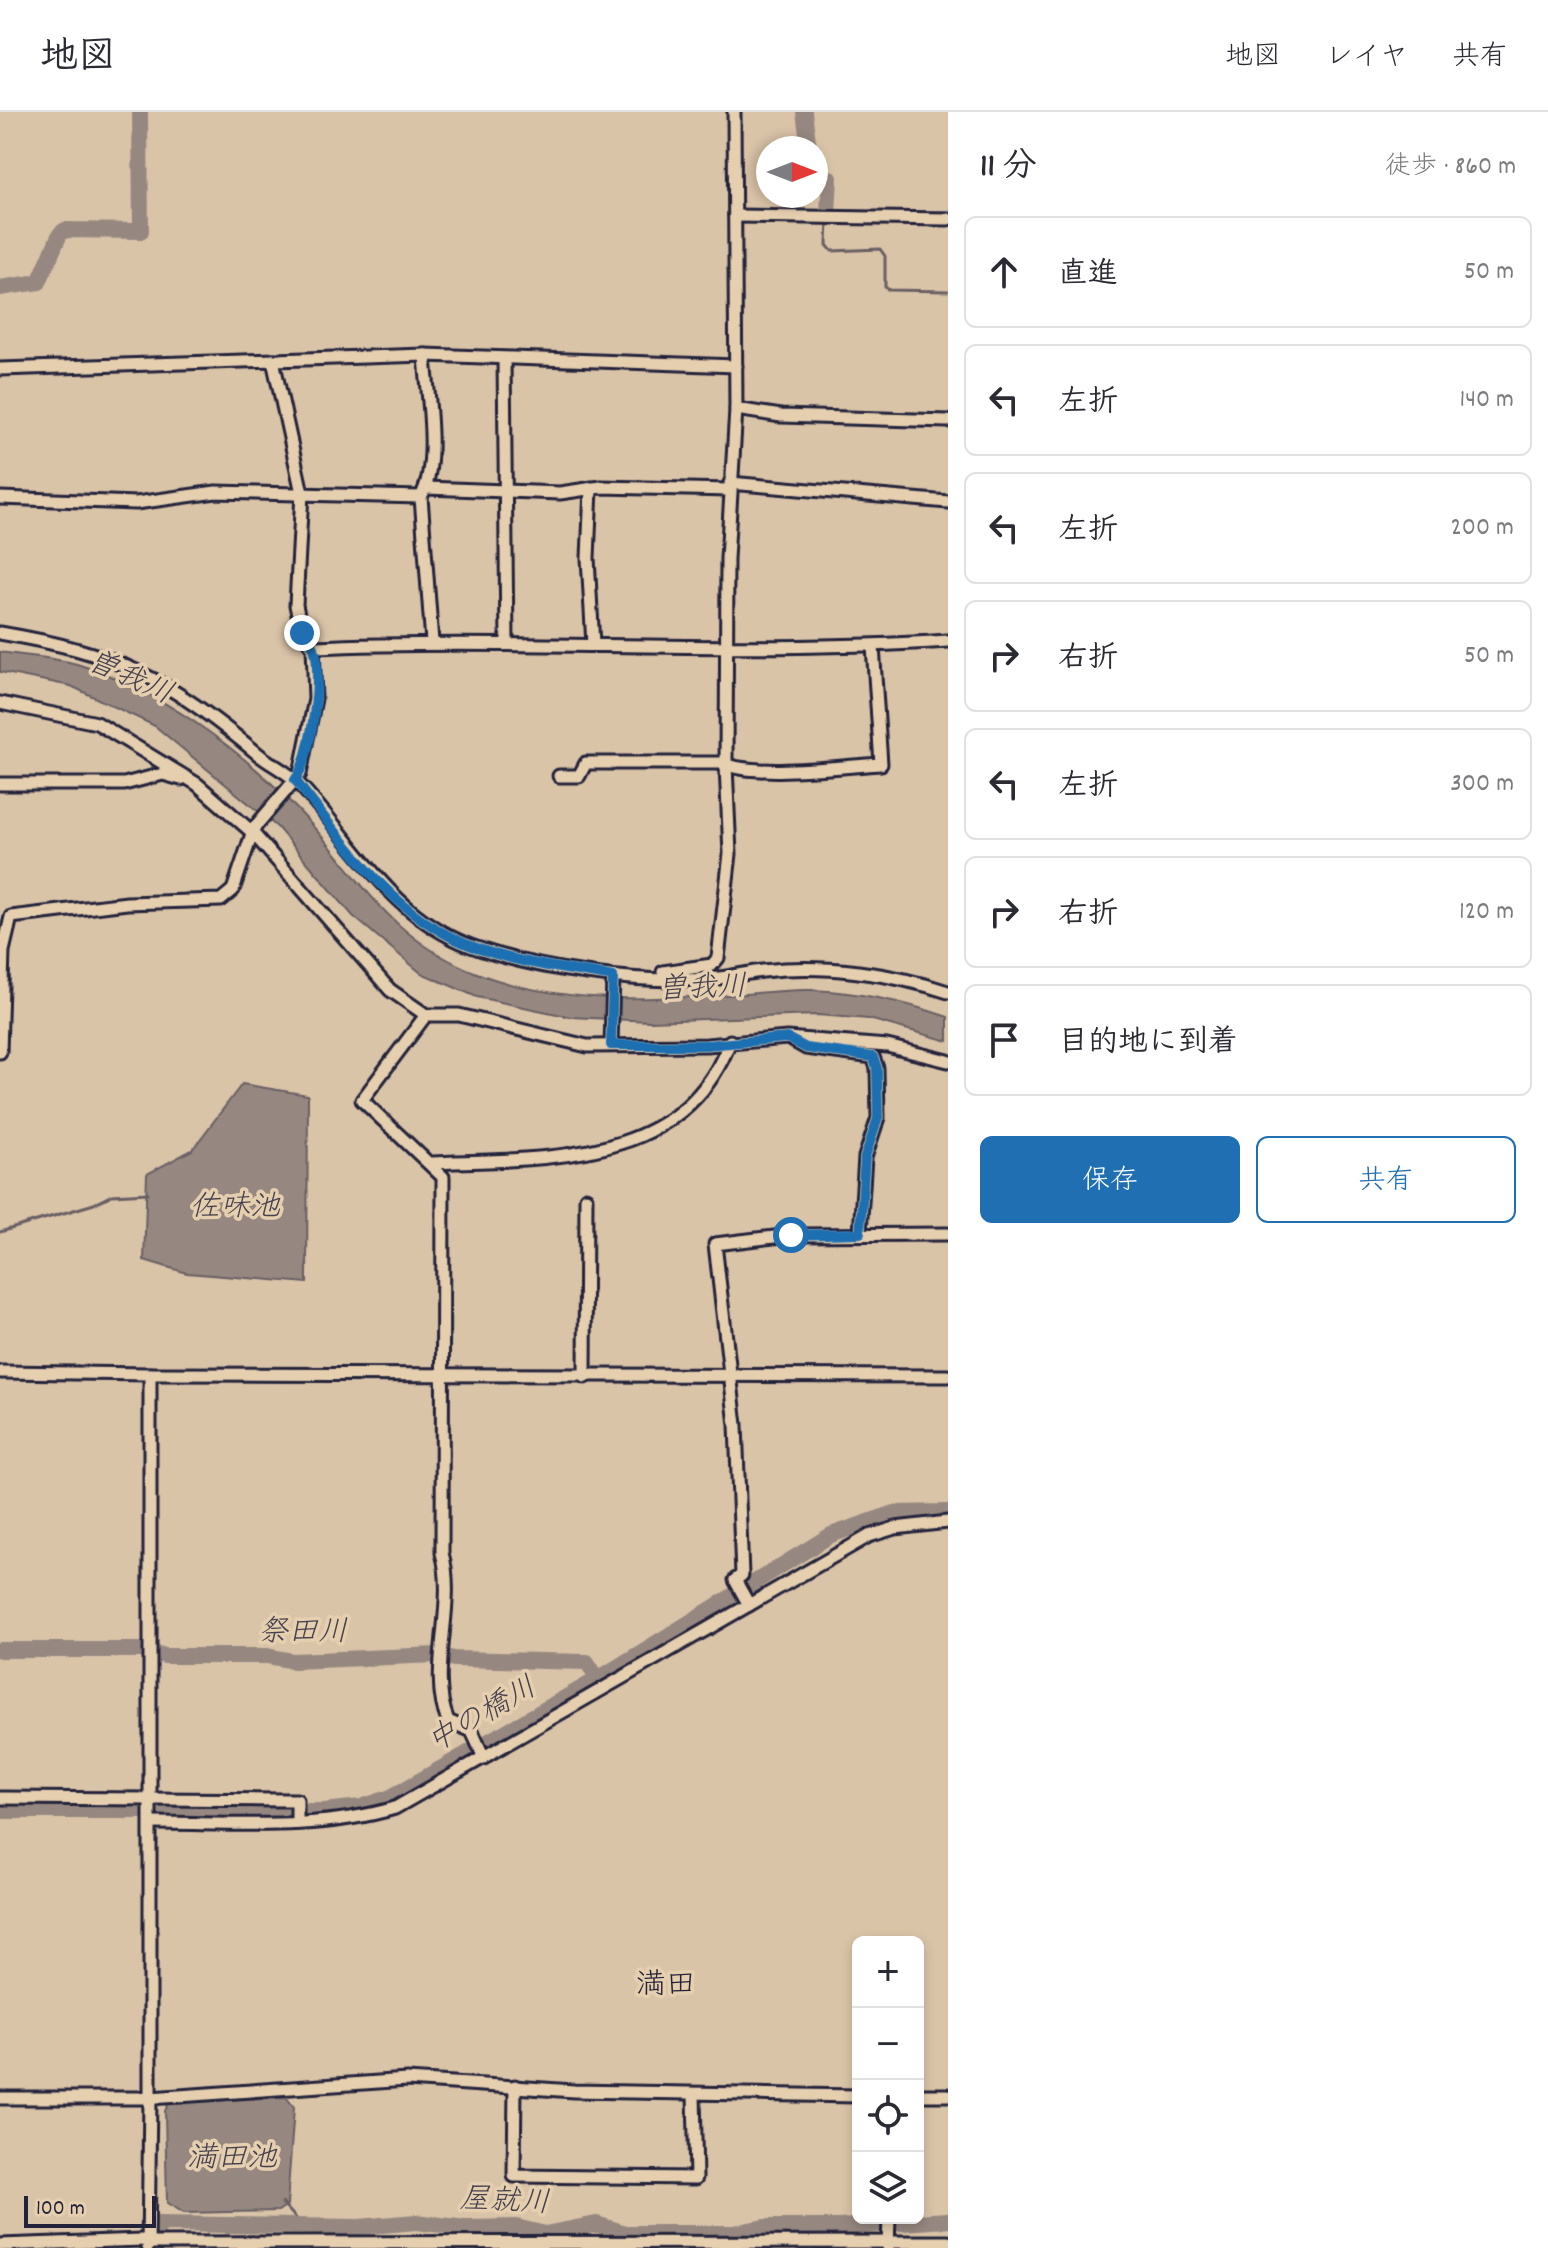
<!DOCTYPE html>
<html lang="ja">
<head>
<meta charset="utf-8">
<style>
  body { margin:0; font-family:Dekko,"Klee One",sans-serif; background:#f2f2f3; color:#2b2b33 }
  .controls { position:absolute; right:24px; bottom:24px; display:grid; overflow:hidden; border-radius:12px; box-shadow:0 4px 12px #0003 }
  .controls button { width:72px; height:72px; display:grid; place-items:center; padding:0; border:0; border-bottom:2px solid #e1e1e2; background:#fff; color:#2b2b33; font:40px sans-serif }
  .compass { position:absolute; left:756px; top:24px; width:72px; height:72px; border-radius:50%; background:#fff; box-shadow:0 4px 12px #0003; rotate:90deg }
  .scale { position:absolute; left:24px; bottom:20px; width:132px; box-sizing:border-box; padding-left:8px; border:4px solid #22223b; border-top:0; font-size:22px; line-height:28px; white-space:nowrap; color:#22223b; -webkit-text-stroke:6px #e6cfaf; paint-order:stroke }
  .stop { position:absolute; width:24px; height:24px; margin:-18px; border:6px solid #1f6fb2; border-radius:50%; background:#fff }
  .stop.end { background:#1f6fb2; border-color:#fff; box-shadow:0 2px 8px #0008 }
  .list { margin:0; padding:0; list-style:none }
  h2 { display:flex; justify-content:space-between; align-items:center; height:104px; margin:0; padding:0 32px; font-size:34px }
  h2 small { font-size:26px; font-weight:400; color:#7c7c81 }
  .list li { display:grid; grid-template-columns:52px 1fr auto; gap:24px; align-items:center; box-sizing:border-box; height:112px; margin:0 16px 16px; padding:0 16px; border:2px solid #e1e1e2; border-radius:12px }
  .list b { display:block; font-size:30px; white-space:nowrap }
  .list em { font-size:26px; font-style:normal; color:#7c7c81 }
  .actions { display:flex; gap:16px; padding:24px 32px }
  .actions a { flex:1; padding:18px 0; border:2px solid #1f6fb2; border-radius:12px; text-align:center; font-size:28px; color:#1f6fb2 }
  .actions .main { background:#1f6fb2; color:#fff }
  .icon { flex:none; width:44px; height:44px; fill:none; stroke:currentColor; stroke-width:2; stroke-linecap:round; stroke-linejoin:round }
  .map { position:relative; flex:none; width:948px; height:2136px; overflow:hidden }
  header { display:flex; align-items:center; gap:48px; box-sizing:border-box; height:112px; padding:0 40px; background:#fff; border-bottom:2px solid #e1e1e2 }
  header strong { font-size:38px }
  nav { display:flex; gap:44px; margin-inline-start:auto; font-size:28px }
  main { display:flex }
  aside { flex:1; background:#fff }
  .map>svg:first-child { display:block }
</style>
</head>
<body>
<header>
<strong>地図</strong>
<nav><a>地図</a><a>レイヤ</a><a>共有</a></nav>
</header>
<main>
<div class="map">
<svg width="948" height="2136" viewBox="0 0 948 2136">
  <rect width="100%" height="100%" fill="#dac4a8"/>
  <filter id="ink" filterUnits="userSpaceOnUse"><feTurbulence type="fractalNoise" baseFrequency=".0125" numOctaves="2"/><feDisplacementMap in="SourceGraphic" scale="16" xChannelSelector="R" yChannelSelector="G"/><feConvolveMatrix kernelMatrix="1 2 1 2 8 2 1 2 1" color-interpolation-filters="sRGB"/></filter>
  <g filter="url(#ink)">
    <!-- water -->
    <g fill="#968880" stroke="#685f64" stroke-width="2">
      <path d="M0 540C25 544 53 545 77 552 158 577 240 636 297 697 360 762 385 825 477 861 555 892 647 888 728 883 756 882 784 877 812 878 858 880 905 890 948 905V929L869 907 817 903 650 909 571 905 477 885 421 861 353 804 277 715 155 614 71 574 0 560Z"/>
      <path d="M242 972 308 983 307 1171 187 1161 144 1148 147 1062 192 1038Z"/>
      <path d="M286 1985 294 1995 287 2093 278 2099 184 2101 167 2091 165 1999 169 1991Z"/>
    </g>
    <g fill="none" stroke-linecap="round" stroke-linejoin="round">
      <!-- stream -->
      <g stroke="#685f64" stroke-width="3">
        <path d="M828 101 948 100"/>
        <path d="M828 108 827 133 832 139 880 137 885 144V175L889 178 948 179"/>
        <path d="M0 1120 94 1092 112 1083 148 1081"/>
        <path d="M282 2091 303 2114"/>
      </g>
      <!-- river -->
      <g stroke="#968880" stroke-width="16">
        <path d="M804 0 809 36"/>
        <path d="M816 63 830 66 828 100"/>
        <path d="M0 176 39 170 60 122 65 118 141 119 140 0"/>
        <path d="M0 1538H144L165 1544H267L293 1549 437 1543 454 1547 587 1550 598 1567"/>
        <path d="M0 1699H324L361 1695 391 1685 598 1567 831 1423 894 1401 948 1400"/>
        <path d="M157 2119 159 2112 359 2115 416 2110 466 2116 516 2115 545 2122 596 2112 625 2121H734L764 2115H839L948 2108"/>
      </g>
      <defs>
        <g id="minor">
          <path d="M735 104 948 107"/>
          <path d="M425 243C427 282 440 351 421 385L432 530"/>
          <path d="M504 247 507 531"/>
          <path d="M0 257 425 243 736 254"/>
          <path d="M736 297 781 304 948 309"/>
          <path d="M730 371 948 390"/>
          <path d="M426 376 560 381 601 375 730 378"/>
          <path d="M591 376 588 446 593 533"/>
          <path d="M0 386 136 391 216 380 421 385"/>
          <path d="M0 521C118 541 166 565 258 642 270 652 286 659 297 670 353 728 390 804 471 834 537 858 639 872 709 867 727 866 745 861 763 859 823 852 891 861 948 880"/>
          <path d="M313 535C525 526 736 543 948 529"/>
          <path d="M0 591 97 611 197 672 252 720 390 878 426 903H459L587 934 707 933 787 926 887 934 948 949"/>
          <path d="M559 664H579L586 651H722C754 666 842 654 881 652L873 534"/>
          <path d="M0 672H124L163 662 181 667"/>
          <path d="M663 860 712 853 718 846 730 742 726 653 727 447 736 297 734 0"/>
          <path d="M426 903 362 988 443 1065 442 1441C457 1493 427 1560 448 1609L472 1619 484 1646"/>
          <path d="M792 928 806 936 873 945 877 956 878 1006 865 1045 860 1121"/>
          <path d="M611 933 613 865"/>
          <path d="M0 940 3 839 11 805 127 791 221 788 233 778 254 716 300 662 315 587 313 535 302 521 296 493 302 381 273 248"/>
          <path d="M432 1051C542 1046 684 1055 730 929"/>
          <path d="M0 1260 150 1262V1986L407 1968 574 1979 858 1984"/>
          <path d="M150 1262 948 1264"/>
          <path d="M585 1265 586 1086"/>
          <path d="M749 1493 735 1468 742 1463 736 1313 715 1132 791 1123 948 1122"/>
          <path d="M0 1686 297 1688V1711"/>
          <path d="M152 1711C232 1711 318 1719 395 1696L869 1424 895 1416 948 1410"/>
          <path d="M515 1974 514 2064 696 2066 694 1983"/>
          <path d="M918 1983H948"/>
          <path d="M0 1986H150L148 2135"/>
          <path d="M0 2133 142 2128 154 2131 948 2130"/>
          <path d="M888 2135 889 2106"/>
        </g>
      </defs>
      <!-- minor casing -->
      <use href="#minor" stroke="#22223b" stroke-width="17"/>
      <!-- minor -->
      <use href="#minor" stroke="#e6cfaf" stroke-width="11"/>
    </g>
  </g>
  <g fill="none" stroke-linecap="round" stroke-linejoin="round" filter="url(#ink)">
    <!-- route -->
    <path stroke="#1f6fb2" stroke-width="10" d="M302 521C306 525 312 531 314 536 323 560 311 648 295 668 343 728 390 800 464 831 511 851 564 856 613 865L611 933H707L787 926 806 936 873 945 877 956 878 1006 865 1045 860 1121 791 1123"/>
  </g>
  <g text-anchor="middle" stroke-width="7" stroke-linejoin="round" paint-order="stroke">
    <!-- water labels -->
    <g font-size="30" font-style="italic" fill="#454150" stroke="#e6cfaf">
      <text transform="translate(131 564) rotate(24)" y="10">曽我川</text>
      <text transform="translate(702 874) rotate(-2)" y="10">曽我川</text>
      <text x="235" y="1103">佐味池</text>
      <text x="303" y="1528">祭田川</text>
      <text transform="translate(481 1601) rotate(-30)" y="10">中の橋川</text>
      <text x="232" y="2054">満田池</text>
      <text transform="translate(505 2087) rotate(3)" y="10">屋就川</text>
    </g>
    <!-- neighbourhood labels -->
    <g font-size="30" fill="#22223b" stroke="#e6cfaf">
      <text x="666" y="1881">満田</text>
    </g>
  </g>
</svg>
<div class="controls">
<button>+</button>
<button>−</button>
<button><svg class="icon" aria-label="locate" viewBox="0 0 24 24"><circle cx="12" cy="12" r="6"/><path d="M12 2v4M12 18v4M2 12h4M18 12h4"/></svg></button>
<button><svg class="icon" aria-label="layers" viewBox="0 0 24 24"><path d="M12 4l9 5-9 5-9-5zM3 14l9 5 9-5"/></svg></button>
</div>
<svg class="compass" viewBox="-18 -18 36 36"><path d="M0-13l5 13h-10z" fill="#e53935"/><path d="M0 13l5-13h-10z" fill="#7c7c81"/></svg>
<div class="scale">100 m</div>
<div class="stop" style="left:791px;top:1123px"></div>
<div class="stop end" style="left:302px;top:521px"></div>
</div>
<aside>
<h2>11 分<small>徒歩 · 860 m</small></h2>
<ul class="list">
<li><svg class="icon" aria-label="ahead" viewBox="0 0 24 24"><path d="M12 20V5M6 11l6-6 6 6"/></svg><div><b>直進</b></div><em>50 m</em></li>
<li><svg class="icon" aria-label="left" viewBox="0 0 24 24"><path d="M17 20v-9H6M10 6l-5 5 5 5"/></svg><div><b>左折</b></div><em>140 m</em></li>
<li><svg class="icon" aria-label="left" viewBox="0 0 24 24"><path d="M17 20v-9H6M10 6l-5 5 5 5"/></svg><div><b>左折</b></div><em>200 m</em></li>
<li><svg class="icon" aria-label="right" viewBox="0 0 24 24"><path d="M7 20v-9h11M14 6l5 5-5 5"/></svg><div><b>右折</b></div><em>50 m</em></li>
<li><svg class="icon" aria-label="left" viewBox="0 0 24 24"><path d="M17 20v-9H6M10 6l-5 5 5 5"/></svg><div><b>左折</b></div><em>300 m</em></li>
<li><svg class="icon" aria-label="right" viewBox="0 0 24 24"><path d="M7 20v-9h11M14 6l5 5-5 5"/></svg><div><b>右折</b></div><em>120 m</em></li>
<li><svg class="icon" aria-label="arrive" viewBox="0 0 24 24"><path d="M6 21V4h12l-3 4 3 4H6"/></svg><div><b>目的地に到着</b></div></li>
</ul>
<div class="actions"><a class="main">保存</a><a>共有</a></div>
</aside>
</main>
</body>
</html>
